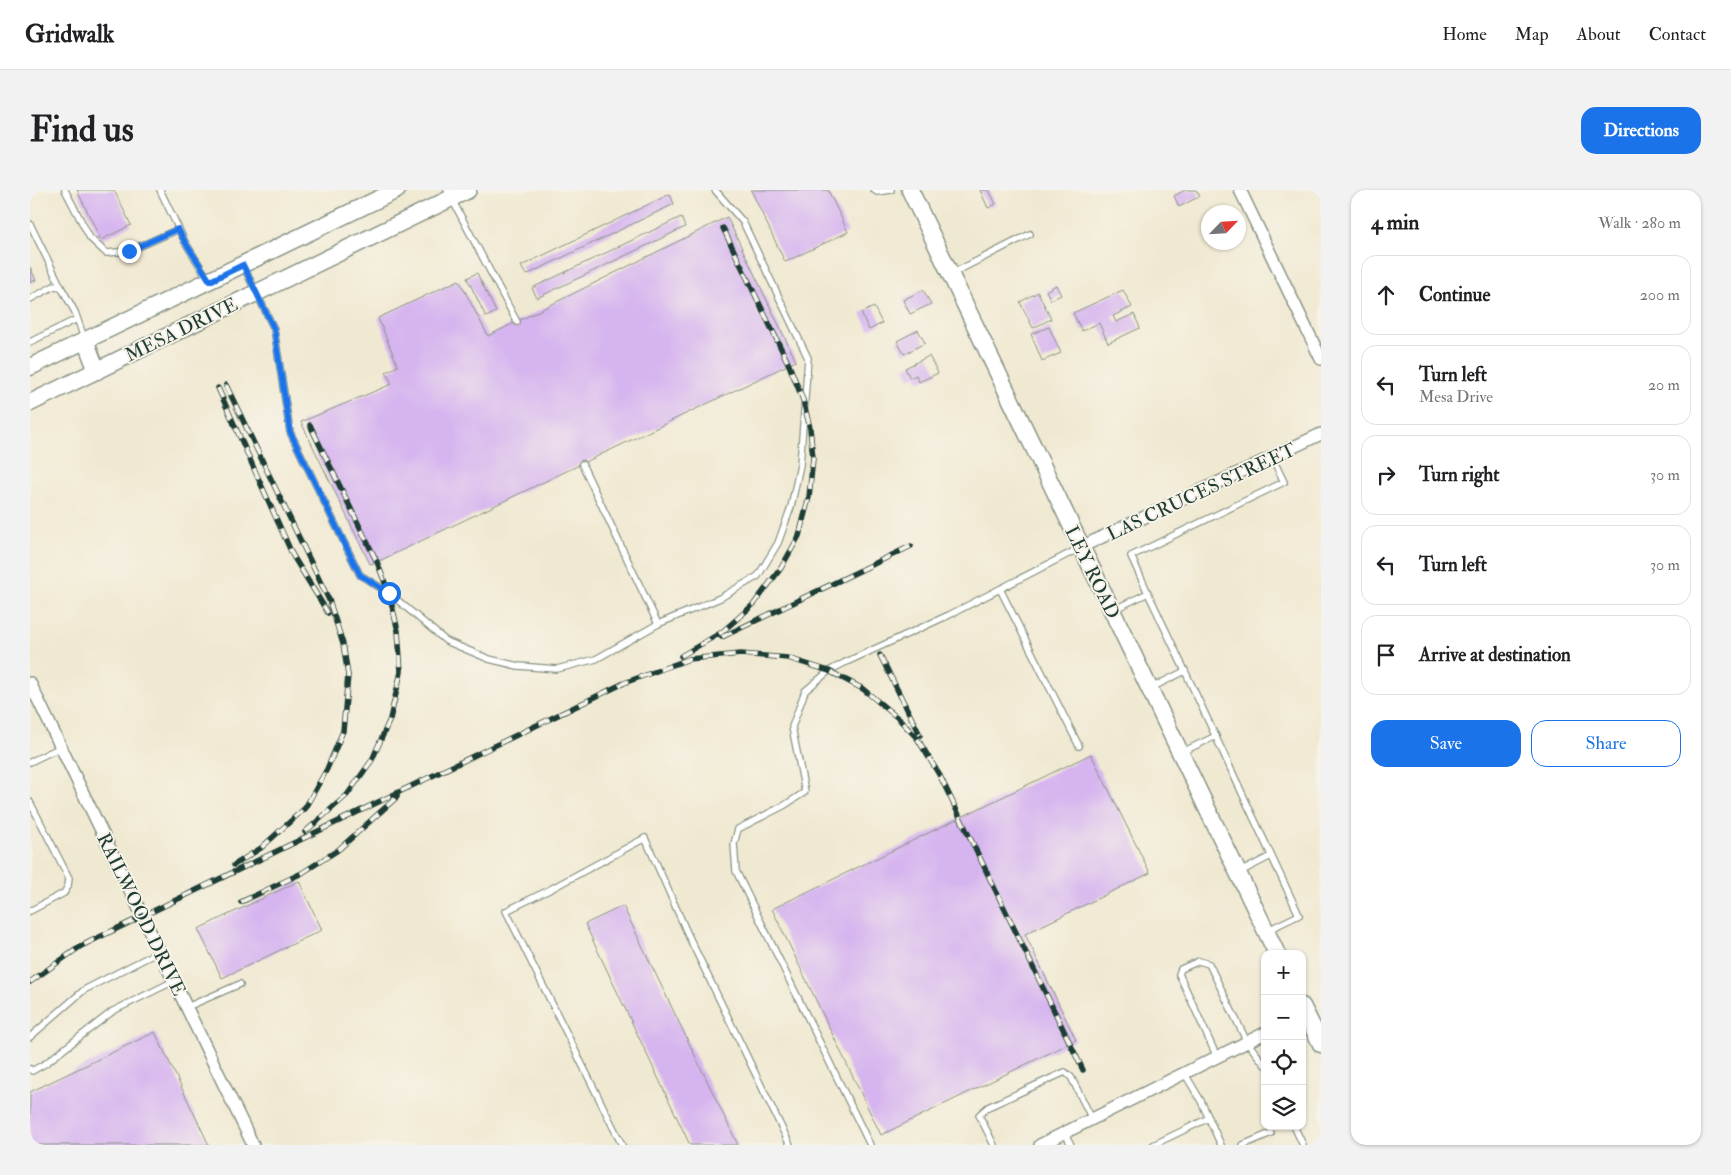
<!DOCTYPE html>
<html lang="en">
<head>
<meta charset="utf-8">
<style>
  body { margin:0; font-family:"IM FELL Double Pica",serif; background:#f2f2f2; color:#202124 }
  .controls { position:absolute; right:15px; bottom:15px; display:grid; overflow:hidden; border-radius:10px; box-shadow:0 1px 4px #0004 }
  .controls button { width:45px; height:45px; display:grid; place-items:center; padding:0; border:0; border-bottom:1px solid #e0e0e0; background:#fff; color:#202124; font:25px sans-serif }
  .compass { position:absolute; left:1171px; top:15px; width:45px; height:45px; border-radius:50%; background:#fff; box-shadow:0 1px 4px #0004; rotate:65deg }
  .stop { position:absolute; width:15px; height:15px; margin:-11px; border:4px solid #1a73e8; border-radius:50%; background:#fff }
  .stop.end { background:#1a73e8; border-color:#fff; box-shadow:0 1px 5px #0008 }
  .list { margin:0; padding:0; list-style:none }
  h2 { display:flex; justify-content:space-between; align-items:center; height:65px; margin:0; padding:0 20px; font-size:21px }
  h2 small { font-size:16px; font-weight:400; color:#757577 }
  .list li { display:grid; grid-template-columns:32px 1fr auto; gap:15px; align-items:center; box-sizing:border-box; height:80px; margin:0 10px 10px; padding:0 10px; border:1px solid #e0e0e0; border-radius:15px }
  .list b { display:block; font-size:19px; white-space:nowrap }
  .list p { margin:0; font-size:16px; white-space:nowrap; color:#757577 }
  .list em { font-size:16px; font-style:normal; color:#757577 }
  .actions { display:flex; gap:10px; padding:15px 20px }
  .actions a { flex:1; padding:11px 0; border:1px solid #1a73e8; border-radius:15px; text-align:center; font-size:18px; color:#1a73e8 }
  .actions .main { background:#1a73e8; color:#fff }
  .icon { flex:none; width:28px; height:28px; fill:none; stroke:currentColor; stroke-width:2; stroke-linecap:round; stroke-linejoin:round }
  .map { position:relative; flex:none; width:1291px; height:955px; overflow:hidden; border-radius:15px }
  header { display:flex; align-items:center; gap:30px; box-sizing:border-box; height:70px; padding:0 25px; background:#fff; border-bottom:1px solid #e0e0e0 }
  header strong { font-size:24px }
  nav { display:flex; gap:28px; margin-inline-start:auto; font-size:18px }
  .intro { display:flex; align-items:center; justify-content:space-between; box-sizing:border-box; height:120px; padding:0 30px }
  h1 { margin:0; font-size:35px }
  .button { padding:12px 22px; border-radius:15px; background:#1a73e8; color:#fff; font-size:18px; font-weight:700 }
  main { display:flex; gap:30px; padding:0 30px }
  aside { flex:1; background:#fff; border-radius:15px; box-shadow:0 1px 4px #0004 }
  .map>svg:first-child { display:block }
</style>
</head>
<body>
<header>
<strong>Gridwalk</strong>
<nav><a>Home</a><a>Map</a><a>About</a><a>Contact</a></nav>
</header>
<div class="intro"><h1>Find us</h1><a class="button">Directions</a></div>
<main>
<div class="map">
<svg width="1291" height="955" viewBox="0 0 1291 955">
  <rect width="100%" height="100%" fill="#f7f3e8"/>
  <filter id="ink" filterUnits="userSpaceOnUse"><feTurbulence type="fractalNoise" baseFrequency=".02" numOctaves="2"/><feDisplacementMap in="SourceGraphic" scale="10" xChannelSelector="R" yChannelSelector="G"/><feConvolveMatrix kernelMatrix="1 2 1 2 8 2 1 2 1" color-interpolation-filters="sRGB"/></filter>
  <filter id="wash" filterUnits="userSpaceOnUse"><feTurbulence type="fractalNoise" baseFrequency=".0096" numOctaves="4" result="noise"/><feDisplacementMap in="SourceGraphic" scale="20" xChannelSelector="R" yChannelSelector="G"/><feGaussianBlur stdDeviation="1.12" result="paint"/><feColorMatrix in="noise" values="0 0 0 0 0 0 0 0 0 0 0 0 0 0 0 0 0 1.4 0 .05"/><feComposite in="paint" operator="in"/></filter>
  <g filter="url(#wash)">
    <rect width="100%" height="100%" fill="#f0e9d2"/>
    <g id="blocks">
      <!-- building -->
      <g fill="#d6b4ef">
        <path d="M47 0H84L101 35 71 50Z"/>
        <path d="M721 0H798L818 42 755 72Z"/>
        <path d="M950 0H959L966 14 958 18Z"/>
        <path d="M1155 0H1166L1170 6 1149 17 1144 6Z"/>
        <path d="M640 4 644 14 496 85 491 76Z"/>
        <path d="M651 27 655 37 507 108 502 98Z"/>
        <path d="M697 27 766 171 347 372 340 374 271 232 362 194 356 182 368 176 348 128 429 90 458 146Z"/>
        <path d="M0 77 6 90 0 93Z"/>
        <path d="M447 83 466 122 456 127 437 88Z"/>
        <path d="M1026 95 1031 105 1021 110 1016 101Z"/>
        <path d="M893 100 901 114 880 124 873 110Z"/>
        <path d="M1093 100 1102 117 1083 126 1086 132 1104 124 1110 138 1078 153 1069 133 1052 141 1043 123Z"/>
        <path d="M1008 102 1021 129 1003 138 990 112Z"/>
        <path d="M844 117 852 133 839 140 831 123Z"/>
        <path d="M1019 137 1031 163 1012 171 1001 144Z"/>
        <path d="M888 140 895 153 874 164 867 151Z"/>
        <path d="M899 166 908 183 889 192 886 185 880 188 875 178Z"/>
        <path d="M1061 564 1120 683 995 744 1046 850 851 945 742 719Z"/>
        <path d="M269 691 292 740 192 788 168 739Z"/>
        <path d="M593 716 708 955H660L555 734Z"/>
        <path d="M125 842 179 955H0V902Z"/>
      </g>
    </g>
  </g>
  <g filter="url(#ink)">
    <use href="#blocks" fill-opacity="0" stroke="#889383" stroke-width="1"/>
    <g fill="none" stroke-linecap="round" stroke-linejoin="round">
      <defs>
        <g id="service">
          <path d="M35 0 60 48 76 63 99 61 149 39"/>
          <path d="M130 0 155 52 178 89"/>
          <path d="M417 0 487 132"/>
          <path d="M844 0 847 2 861 0"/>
          <path d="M0 34 31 97"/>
          <path d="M213 75 244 139 260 242 330 385 359 403 416 451 459 469 488 476 527 479 566 469 628 434 690 408 728 386 748 353 761 317 770 275 778 168 713 32 685 0"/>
          <path d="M923 83 1000 44"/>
          <path d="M0 109 24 96 31 97 45 122 54 148"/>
          <path d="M0 152 47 129"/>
          <path d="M552 274 628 434"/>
          <path d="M970 399 1049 556"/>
          <path d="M1118 403 1101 366 1254 292 1242 267"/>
          <path d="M1083 420 1118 403 1155 481 1121 498"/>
          <path d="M1155 481 1269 725 1238 740"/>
          <path d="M1152 562 1186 546"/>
          <path d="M0 572 31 557"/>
          <path d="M0 612 39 688 38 696 34 703 0 721"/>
          <path d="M1210 682 1241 666"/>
          <path d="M157 817 210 794"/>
          <path d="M0 847 54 800 130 761"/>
          <path d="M1187 867 1149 784 1151 779 1169 771 1179 774 1217 852 1235 875"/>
          <path d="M0 879 2 881 16 873 83 821 144 791"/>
          <path d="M1155 884 1171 911 1191 955"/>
          <path d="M1264 936 1273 955"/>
          <path d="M1035 943 1041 955"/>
          <path d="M592 955 476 721 517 701 615 648 659 747 760 955"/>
          <path d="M840 955 706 681 704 654 708 639 755 615 775 602 762 537 775 501 799 481 814 473 919 425 1050 358"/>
          <path d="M964 955 949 925 958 917 1035 882 1041 887 1062 929"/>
          <path d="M1123 955 1179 928"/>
          <path d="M1213 955 1241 943"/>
        </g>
        <g id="minor">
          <path d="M1210 0 1291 169"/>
          <path d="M1051 357 1291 244"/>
          <path d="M0 493 223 955"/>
          <path d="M1010 955 1235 843"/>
        </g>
        <g id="secondary">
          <path d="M880 0 1247 764"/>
          <path d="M55 150 67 181"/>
          <path d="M0 177 367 0"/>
          <path d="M0 213 438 0"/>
          <path d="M1272 816 1291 854"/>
        </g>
      </defs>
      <!-- service casing -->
      <use href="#service" stroke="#889383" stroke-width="8"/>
      <!-- minor casing -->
      <use href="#minor" stroke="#889383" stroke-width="14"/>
      <!-- secondary casing -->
      <use href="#secondary" stroke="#889383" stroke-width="19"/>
      <!-- service -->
      <use href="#service" stroke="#fff" stroke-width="5.5"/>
      <!-- minor -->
      <use href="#minor" stroke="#fff" stroke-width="11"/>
      <!-- secondary -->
      <use href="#secondary" stroke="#fff" stroke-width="16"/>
      <defs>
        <g id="rail">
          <path d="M196 195 299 410 313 454 318 485 313 541 297 579 275 618 231 658 204 675"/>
          <path d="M188 198 263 366 298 423"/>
          <path d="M692 447 881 356"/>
          <path d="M850 465 890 545"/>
          <path d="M651 466 692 442 724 414 751 378 769 346 779 307 783 268 780 238 773 210 759 175 693 38"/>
          <path d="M275 642 317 605 342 570 360 529 371 482 368 441 359 403 347 372 280 235"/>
          <path d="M211 712 272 683 308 660 367 607"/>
          <path d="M0 792 51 756 594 493 659 469 711 464 758 468 799 481 833 499 869 529 887 548 910 586 1053 880"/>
        </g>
      </defs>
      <!-- rail casing -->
      <use href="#rail" stroke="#1f3d34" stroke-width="5.5"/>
      <!-- rail -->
      <use href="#rail" stroke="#f7f3e8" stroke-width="4" stroke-dasharray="11" stroke-linecap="butt"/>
    </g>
  </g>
  <g fill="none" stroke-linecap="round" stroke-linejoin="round" filter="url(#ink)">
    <!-- route -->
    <path stroke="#1a73e8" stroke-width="6" d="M99 61 148 39 155 52 180 91 213 75 244 139 260 242 330 385 359 403"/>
  </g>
  <g text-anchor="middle" stroke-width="4" stroke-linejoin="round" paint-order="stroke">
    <!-- street labels -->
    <g font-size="19" fill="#1f3d34" stroke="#f7f3e8">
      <text transform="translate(151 139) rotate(-26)" y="7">MESA DRIVE</text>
      <text transform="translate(1171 301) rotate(-25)" y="7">LAS CRUCES STREET</text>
      <text transform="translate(1063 382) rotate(64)" y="7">LEY ROAD</text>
      <text transform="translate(112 724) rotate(64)" y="7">RAILWOOD DRIVE</text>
    </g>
  </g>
</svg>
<div class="controls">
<button>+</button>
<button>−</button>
<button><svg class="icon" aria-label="locate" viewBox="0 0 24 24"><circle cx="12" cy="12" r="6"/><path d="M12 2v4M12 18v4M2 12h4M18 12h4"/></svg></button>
<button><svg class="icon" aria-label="layers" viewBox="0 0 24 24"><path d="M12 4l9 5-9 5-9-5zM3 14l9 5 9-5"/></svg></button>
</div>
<svg class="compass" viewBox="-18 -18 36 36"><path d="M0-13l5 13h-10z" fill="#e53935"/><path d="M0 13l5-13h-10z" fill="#757577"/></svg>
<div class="stop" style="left:359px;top:403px"></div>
<div class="stop end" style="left:99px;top:61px"></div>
</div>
<aside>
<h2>4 min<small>Walk · 280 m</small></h2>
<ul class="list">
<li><svg class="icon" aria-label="ahead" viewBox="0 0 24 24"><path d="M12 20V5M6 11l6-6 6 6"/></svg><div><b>Continue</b></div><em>200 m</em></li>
<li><svg class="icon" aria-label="left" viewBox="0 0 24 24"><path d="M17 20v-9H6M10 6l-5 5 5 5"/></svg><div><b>Turn left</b><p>Mesa Drive</p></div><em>20 m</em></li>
<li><svg class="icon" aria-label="right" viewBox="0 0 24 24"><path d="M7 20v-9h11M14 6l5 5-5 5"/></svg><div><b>Turn right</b></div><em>30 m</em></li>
<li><svg class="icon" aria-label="left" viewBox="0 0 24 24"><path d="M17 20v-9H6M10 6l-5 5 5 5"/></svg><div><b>Turn left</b></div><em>30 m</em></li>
<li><svg class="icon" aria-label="arrive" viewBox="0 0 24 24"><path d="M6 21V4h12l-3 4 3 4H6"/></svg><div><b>Arrive at destination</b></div></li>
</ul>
<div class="actions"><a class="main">Save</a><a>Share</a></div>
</aside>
</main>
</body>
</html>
